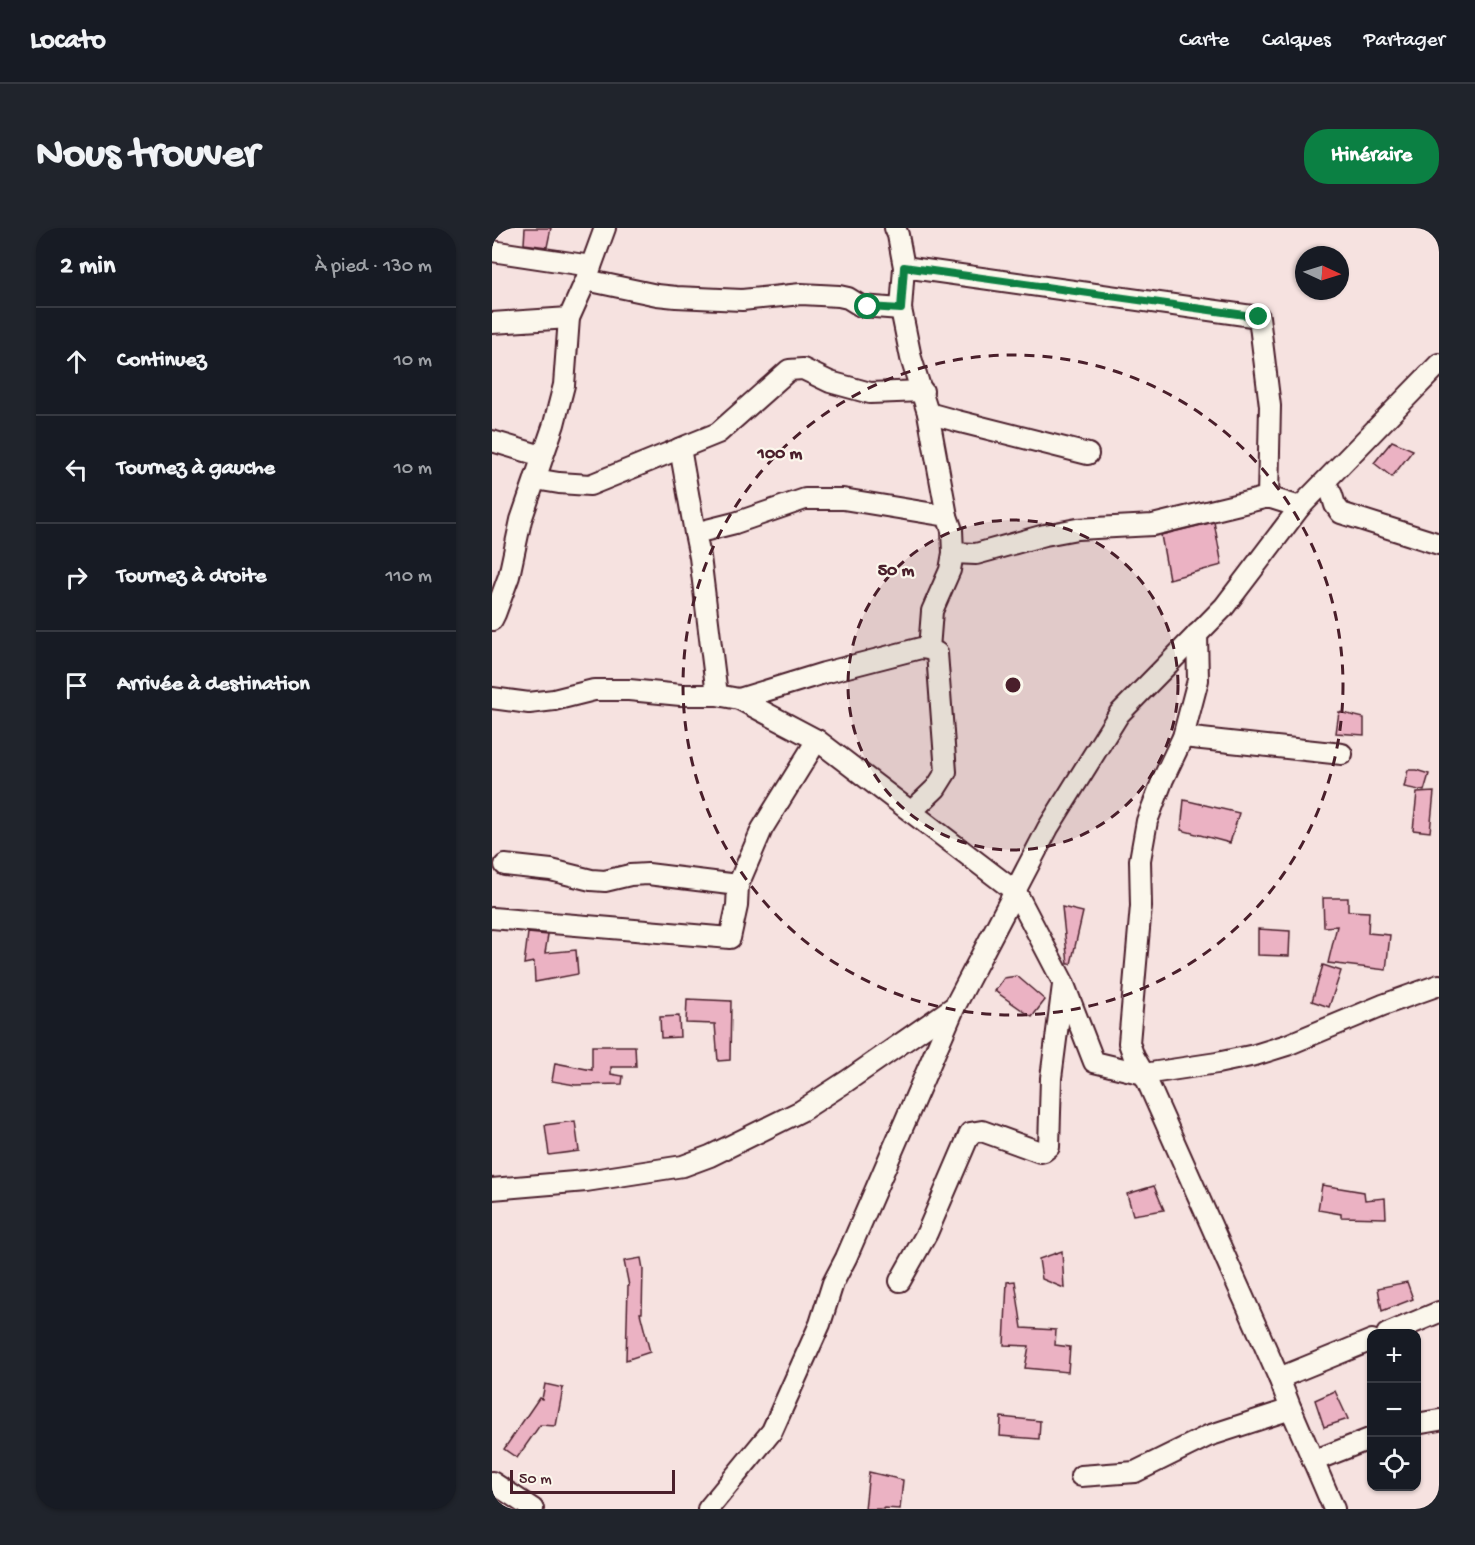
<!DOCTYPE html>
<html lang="fr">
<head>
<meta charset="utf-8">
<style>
  body { margin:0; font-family:"Gochi Hand",sans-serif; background:#20242c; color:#f1f3f6 }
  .controls { position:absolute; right:18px; bottom:18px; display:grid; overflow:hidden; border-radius:12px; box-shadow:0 2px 4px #0004 }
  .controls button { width:54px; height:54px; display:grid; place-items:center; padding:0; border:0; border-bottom:2px solid #363941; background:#171b24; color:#f1f3f6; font:30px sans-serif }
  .compass { position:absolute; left:803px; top:18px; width:54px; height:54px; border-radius:50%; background:#171b24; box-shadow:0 2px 4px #0004; rotate:94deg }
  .scale { position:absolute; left:18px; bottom:15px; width:165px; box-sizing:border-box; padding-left:6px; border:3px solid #4a1f2b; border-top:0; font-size:16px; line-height:21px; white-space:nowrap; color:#4a1f2b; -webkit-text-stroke:4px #fbf7ec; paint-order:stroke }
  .stop { position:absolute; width:18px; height:18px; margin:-14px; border:4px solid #0b8043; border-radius:50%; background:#fff }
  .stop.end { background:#0b8043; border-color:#fff; box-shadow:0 2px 6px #0008 }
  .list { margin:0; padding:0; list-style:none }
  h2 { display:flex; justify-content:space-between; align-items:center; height:78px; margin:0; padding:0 24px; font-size:26px }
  h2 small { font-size:20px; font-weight:400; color:#9ea1a6 }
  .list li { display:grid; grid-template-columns:39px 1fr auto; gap:18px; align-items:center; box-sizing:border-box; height:108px; padding:0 24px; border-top:2px solid #363941 }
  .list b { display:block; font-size:22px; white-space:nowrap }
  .list em { font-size:20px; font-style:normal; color:#9ea1a6 }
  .icon { flex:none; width:33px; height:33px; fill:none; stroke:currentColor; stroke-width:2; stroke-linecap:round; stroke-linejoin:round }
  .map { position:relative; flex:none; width:947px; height:1281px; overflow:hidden; border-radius:24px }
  header { display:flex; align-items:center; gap:36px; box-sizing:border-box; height:84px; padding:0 30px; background:#171b24; border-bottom:2px solid #363941 }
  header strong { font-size:28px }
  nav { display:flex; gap:33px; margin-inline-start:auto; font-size:21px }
  .intro { display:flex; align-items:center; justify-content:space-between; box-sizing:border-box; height:144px; padding:0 36px }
  h1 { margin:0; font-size:42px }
  .button { padding:15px 27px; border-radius:24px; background:#0b8043; color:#fff; font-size:21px; font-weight:700 }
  main { display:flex; gap:36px; padding:0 36px }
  aside { flex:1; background:#171b24; border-radius:24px; box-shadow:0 2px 4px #0004 }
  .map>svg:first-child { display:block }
</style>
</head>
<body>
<header>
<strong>Locato</strong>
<nav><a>Carte</a><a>Calques</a><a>Partager</a></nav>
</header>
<div class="intro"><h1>Nous trouver</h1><a class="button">Itinéraire</a></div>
<main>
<aside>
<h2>2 min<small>À pied · 130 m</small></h2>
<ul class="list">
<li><svg class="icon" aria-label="ahead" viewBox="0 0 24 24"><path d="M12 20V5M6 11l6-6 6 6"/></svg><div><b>Continuez</b></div><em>10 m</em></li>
<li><svg class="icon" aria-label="left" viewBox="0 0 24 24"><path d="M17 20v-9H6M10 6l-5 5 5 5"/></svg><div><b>Tournez à gauche</b></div><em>10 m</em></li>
<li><svg class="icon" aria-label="right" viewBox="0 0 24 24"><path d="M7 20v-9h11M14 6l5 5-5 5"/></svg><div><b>Tournez à droite</b></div><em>110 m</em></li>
<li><svg class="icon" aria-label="arrive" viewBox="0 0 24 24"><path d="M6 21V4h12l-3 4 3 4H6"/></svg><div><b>Arrivée à destination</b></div></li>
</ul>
</aside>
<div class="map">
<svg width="947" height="1281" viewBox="0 0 947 1281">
  <rect width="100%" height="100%" fill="#f6e2e0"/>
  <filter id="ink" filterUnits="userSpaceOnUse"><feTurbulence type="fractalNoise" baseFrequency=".0167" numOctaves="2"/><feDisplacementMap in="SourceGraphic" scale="12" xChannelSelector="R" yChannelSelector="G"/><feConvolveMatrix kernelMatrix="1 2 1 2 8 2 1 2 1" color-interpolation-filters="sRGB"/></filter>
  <g filter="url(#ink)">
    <!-- building -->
    <g fill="#ebb2c3" stroke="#4a1f2b" stroke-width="1.5">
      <path d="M33 0H59L55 19 32 16Z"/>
      <path d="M900 213 921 222 900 249 882 235Z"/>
      <path d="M722 294 730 337 677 351 669 307Z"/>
      <path d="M847 484 872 490V507L844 505Z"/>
      <path d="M916 542H924L937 546 932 563 912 559Z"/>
      <path d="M942 564 938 604 921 602 925 565Z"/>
      <path d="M692 572 747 585 738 615 689 602Z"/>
      <path d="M831 670H856V683L877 684 876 705 898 707 894 742 836 735 845 698 832 699Z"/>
      <path d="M570 679 591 684 579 736H576Z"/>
      <path d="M766 701 798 703 797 728 766 727Z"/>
      <path d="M36 705 56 707 53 725 84 722 86 746 43 754 42 734 32 736Z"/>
      <path d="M831 737 849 743 837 779 820 773Z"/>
      <path d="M525 748 553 772 540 789 503 763 512 750Z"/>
      <path d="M195 771 239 773 238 832 226 833 223 796 194 795Z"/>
      <path d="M187 788 188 809 169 810 168 789Z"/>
      <path d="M100 818H143L144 839H119V846L131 848 130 856 83 857 60 853 63 835 100 842Z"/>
      <path d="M83 893 87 923 57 927 53 897Z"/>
      <path d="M830 957 872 964 873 972 893 970 894 990 849 989V986L826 982Z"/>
      <path d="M662 958 672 982 641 987 635 966Z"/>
      <path d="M570 1023 572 1060 550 1051 547 1031Z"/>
      <path d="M149 1030 151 1041 150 1085H148L158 1124 134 1132 136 1058H137L132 1033Z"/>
      <path d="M523 1053 530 1100 564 1102 563 1117 578 1119 576 1144 533 1140 537 1118 512 1117 515 1054Z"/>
      <path d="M915 1054 921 1071 890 1083 886 1060Z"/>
      <path d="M53 1156 71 1160 64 1198 48 1197 25 1230 12 1221 47 1170 50 1171Z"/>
      <path d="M843 1163 856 1191 832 1199 823 1172Z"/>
      <path d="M509 1189 548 1193 547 1211 508 1208Z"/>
      <path d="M377 1244 411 1252 408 1281 392 1280V1281H373Z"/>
    </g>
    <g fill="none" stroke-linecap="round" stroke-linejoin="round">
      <defs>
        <g id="street">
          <path d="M403 0 406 7 412 39 409 81 419 130 436 185 455 288"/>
          <path d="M0 23 99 38"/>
          <path d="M412 39 767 89 778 178 776 269"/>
          <path d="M94 52 165 67 184 69 250 72 309 66 347 68 356 70 369 78 409 81"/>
          <path d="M0 95 77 90"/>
          <path d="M436 185 465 193 596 226"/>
          <path d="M0 213 50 228"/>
          <path d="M188 220 203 305"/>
          <path d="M43 251 67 255 98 257 226 205 297 142 311 141 338 154 378 165 431 163"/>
          <path d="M833 254 840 267 843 277 849 285 947 316"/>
          <path d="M0 392 3 386 17 348 29 292 62 196 72 157 77 90 94 52 113 0"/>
          <path d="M705 406 706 452 691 509 671 551 655 593 648 632 649 678 637 815 642 829 652 846 787 1150 799 1181 842 1281"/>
          <path d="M437 421 440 383 458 342 461 325"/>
          <path d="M225 467 208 329 203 305 243 295 313 271H351L455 288 460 302 461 325 484 326 553 307 585 301 661 297 776 269 808 279"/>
          <path d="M0 470 37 475 62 472 102 462H137L189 467H225L247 471 325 512 524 664 571 754 602 834 652 846 725 835 763 827 795 817 891 777 947 757"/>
          <path d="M247 471 332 445 429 420 437 421 445 425 454 544 444 560 420 583"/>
          <path d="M691 509 850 526"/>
          <path d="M13 637 59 642 99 652 113 653 138 647 156 646 246 657"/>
          <path d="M0 690 238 710 245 678 246 657 270 601 325 512"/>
          <path d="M0 961 94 953 191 938 218 928 309 883 355 853 463 778"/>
          <path d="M408 1053 435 1005 478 905 490 903 548 924 552 923 557 919 559 850 571 757"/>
          <path d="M895 1106 947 1084"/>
          <path d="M787 1150 880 1112"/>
          <path d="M924 1196 947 1192"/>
          <path d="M821 1233 880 1210"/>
          <path d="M589 1248 643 1244 716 1208 799 1181"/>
          <path d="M0 1254 41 1281"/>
          <path d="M216 1281 280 1203 328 1096 341 1055 354 1030 463 778 556 600 627 486 732 379 808 279 947 136"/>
        </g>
      </defs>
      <!-- street casing -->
      <use href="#street" stroke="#4a1f2b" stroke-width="24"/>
      <!-- street -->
      <use href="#street" stroke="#fbf7ec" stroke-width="20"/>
    </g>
  </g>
  <g fill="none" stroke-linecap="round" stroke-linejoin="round" filter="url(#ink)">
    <!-- route -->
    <path stroke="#0b8043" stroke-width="8" d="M376 79 409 81 412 39 767 89"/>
  </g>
  <!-- distance rings -->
  <circle cx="521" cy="457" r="165" fill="#4a1f2b" fill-opacity=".12"/>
  <g fill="none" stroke="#4a1f2b" stroke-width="3" stroke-dasharray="10 8">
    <circle cx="521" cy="457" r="165"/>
    <circle cx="521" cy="457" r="330"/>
  </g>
  <circle cx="521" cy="457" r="9" fill="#4a1f2b" stroke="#fbf7ec" stroke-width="3"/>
  <g font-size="18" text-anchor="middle" font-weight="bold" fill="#4a1f2b" stroke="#fbf7ec" stroke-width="4.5" stroke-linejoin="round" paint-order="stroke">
    <text x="288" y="230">100 m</text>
    <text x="404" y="347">50 m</text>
  </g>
</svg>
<div class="controls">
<button>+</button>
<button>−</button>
<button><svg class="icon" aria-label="locate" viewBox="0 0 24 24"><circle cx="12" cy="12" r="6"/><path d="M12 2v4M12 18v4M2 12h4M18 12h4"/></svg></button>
</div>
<svg class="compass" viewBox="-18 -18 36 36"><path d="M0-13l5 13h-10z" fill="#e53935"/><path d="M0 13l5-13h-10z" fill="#9ea1a6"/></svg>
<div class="scale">50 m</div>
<div class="stop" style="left:376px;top:79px"></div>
<div class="stop end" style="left:767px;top:89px"></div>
</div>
</main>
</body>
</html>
